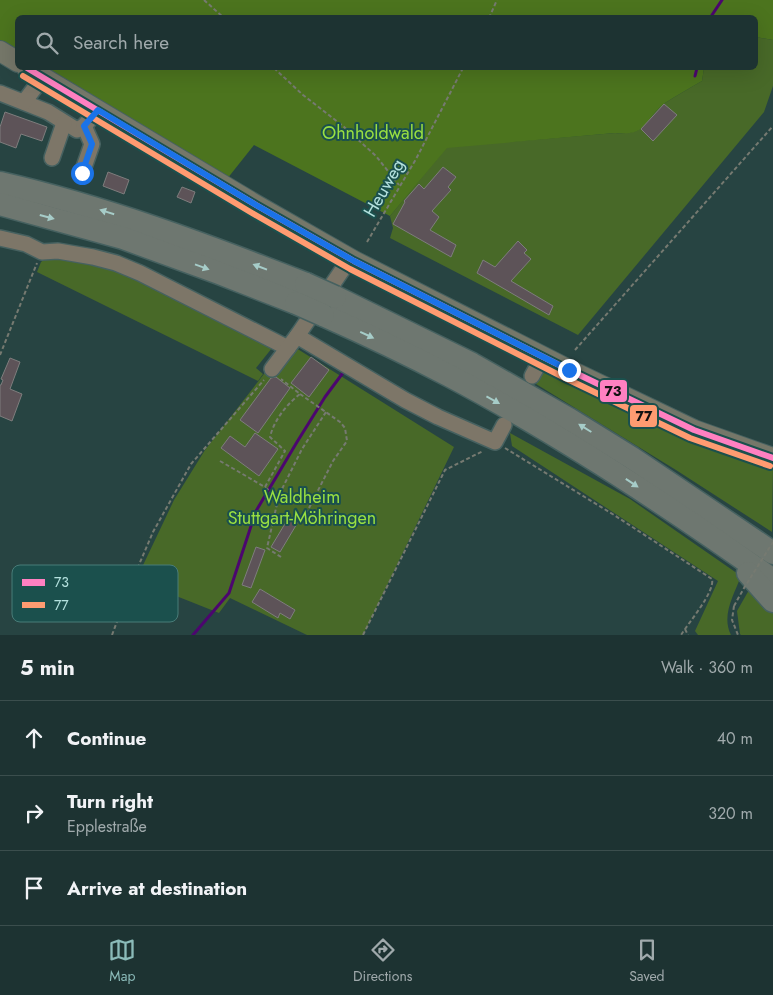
<!DOCTYPE html>
<html lang="en">
<head>
<meta charset="utf-8">
<style>
  body { margin:0; font-family:Jost,sans-serif; background:#2a3f3e; color:#f1f3f6 }
  .stop { position:absolute; width:15px; height:15px; margin:-11px; border:4px solid #1a73e8; border-radius:50%; background:#fff }
  .stop.end { background:#1a73e8; border-color:#fff; box-shadow:0 1px 5px #0008 }
  .list { margin:0; padding:0; list-style:none }
  h2 { display:flex; justify-content:space-between; align-items:center; height:65px; margin:0; padding:0 20px; font-size:21px }
  h2 small { font-size:16px; font-weight:400; color:#a0aaac }
  .list li { display:grid; grid-template-columns:32px 1fr auto; gap:15px; align-items:center; box-sizing:border-box; height:75px; padding:0 20px; border-top:1px solid #3b4e4d }
  .list b { display:block; font-size:19px; white-space:nowrap }
  .list p { margin:0; font-size:16px; white-space:nowrap; color:#a0aaac }
  .list em { font-size:16px; font-style:normal; color:#a0aaac }
  .icon { flex:none; width:28px; height:28px; fill:none; stroke:currentColor; stroke-width:2; stroke-linecap:round; stroke-linejoin:round }
  .map { position:relative; flex:none; width:773px; height:635px; overflow:hidden }
  .search { position:absolute; background:#1d3332; box-shadow:0 5px 20px #0002; left:15px; right:15px; top:15px; height:55px; display:flex; align-items:center; gap:12px; box-sizing:border-box; padding:0 18px; border-radius:8px; color:#a0aaac; font-size:19px }
  .sheet { height:290px; background:#1d3332 }
  nav { display:flex; justify-content:space-around; align-items:center; box-sizing:border-box; height:70px; border-top:1px solid #3b4e4d; background:#1d3332; font-size:14px; color:#a0aaac }
  nav a { display:grid; justify-items:center; gap:2px }
  nav .on { color:#8bbbb9 }
  .map>svg:first-child { display:block }
</style>
</head>
<body>
<div class="map">
<svg width="773" height="635" viewBox="0 0 773 635">
  <rect width="100%" height="100%" fill="#274442"/>
  <!-- green -->
  <g fill="#486928">
    <path d="M756 37 773 40V86L764 112 578 335 390 238 393 228 390 216 447 147 615 133C650 135 643 120 665 103 677 95 690 88 702 81L704 68H756Z"/>
    <path d="M48 256 117 266 272 348 256 368 263 374 258 381 37 272 41 262Z"/>
    <path d="M288 343 454 447 363 635H307L230 598 219 613 136 580 174 500 205 450Z"/>
    <path d="M547 367 692 437 748 460 773 466 772 532 676 470 536 384Z"/>
    <path d="M510 433 630 499 741 576C734 595 721 615 731 635H698L695 631 718 581 512 446Z"/>
    <path d="M753 583 773 609V635H741L740 634 737 611Z"/>
  </g>
  <!-- forest -->
  <g fill="#4c741e">
    <path d="M0 0H773V40L756 37V18H18L17 54 0 43Z"/>
    <path d="M40 68H704L702 81C690 88 677 95 665 103 643 120 650 136 615 133L447 148 390 216 254 145 227 179Z"/>
  </g>
  <g fill="none" stroke-linecap="round" stroke-linejoin="round">
    <!-- stream -->
    <g stroke="#4c066f" stroke-width="3">
      <path d="M710 18 722 0"/>
      <path d="M695 76 697 68"/>
      <path d="M193 635 229 593 256 511 297 442 325 397 345 370"/>
    </g>
  </g>
  <!-- building -->
  <g fill="#5d5358" stroke="#7e7d7d">
    <path d="M664 104 677 115 653 141 641 129Z"/>
    <path d="M5 112 47 127 42 141 21 134 16 148 0 142V127Z"/>
    <path d="M443 167 456 177 448 187 451 190 432 211 439 217 430 230 456 245 451 257 393 224 405 202 404 201 419 184 424 189Z"/>
    <path d="M108 172 129 180 124 194 103 186Z"/>
    <path d="M182 187 195 192 191 203 177 197Z"/>
    <path d="M518 241 527 250 524 253 531 259 511 281 553 306 549 315 477 273 483 260 495 267Z"/>
    <path d="M311 357 329 370 309 397 291 383Z"/>
    <path d="M10 358 20 362 10 389 22 394 12 421 0 416V385H1L3 380 1 379Z"/>
    <path d="M276 377 290 388 258 433 240 420 271 378Z"/>
    <path d="M255 433 278 449 259 476 221 448 230 436 245 447Z"/>
    <path d="M289 517 298 522 280 552 271 547Z"/>
    <path d="M256 547 265 550 251 588 242 585Z"/>
    <path d="M260 589 295 610 290 619 280 613 278 618 252 602Z"/>
  </g>
  <g fill="none" stroke-linecap="round" stroke-linejoin="round">
    <defs>
      <g id="minor">
        <path d="M0 93 48 112 77 130 84 126 98 110"/>
        <path d="M24 102 43 77"/>
        <path d="M52 158 64 123"/>
        <path d="M82 173 92 144 84 126"/>
        <path d="M0 238 26 244 42 252 58 251 93 257 116 263 140 273 288 348"/>
        <path d="M297 336 405 400 438 417 495 442 504 425"/>
        <path d="M272 369 297 336 345 266 354 261"/>
        <path d="M532 376 543 356"/>
      </g>
      <g id="major">
        <path d="M0 51 18 62"/>
        <path d="M27 68 256 205 354 261 569 370 694 430 773 458"/>
      </g>
      <g id="highway">
        <path d="M0 183C105 207 206 245 306 284"/>
        <path d="M0 204 123 238 219 273 296 303"/>
        <path d="M335 297 472 364 569 419 632 458 773 553"/>
        <path d="M323 315C366 334 408 354 450 376 562 435 669 506 773 580"/>
        <path d="M748 573 773 601"/>
      </g>
    </defs>
    <!-- minor casing -->
    <use href="#minor" stroke="#466160" stroke-width="18"/>
    <!-- major casing -->
    <use href="#major" stroke="#466160" stroke-width="22"/>
    <!-- highway casing -->
    <use href="#highway" stroke="#466160" stroke-width="25"/>
    <!-- path -->
    <g stroke="#767a71" stroke-width="2" stroke-dasharray="4 2.5" stroke-linecap="butt">
      <path d="M204 0 224 18"/>
      <path d="M489 18 497 0"/>
      <path d="M274 68 303 95 343 126 376 156 399 185"/>
      <path d="M367 242 416 159 463 68"/>
      <path d="M575 350 773 126"/>
      <path d="M0 355 37 263"/>
      <path d="M300 394 340 422 345 428 347 441 333 461 307 512"/>
      <path d="M505 448 614 515 712 579C715 592 689 622 681 635"/>
      <path d="M220 461 265 487 285 451 270 437C274 420 287 404 300 394L281 379"/>
      <path d="M265 488 279 495"/>
      <path d="M281 557 267 548 279 495 302 449 326 412"/>
      <path d="M734 606 732 620 738 635"/>
      <path d="M685 629 688 635"/>
      <path d="M112 635 135 574 153 532 191 464 264 380"/>
      <path d="M363 635 445 470 483 451"/>
    </g>
    <!-- minor -->
    <use href="#minor" stroke="#7d7668" stroke-width="15"/>
    <!-- major -->
    <use href="#major" stroke="#757769" stroke-width="20"/>
    <!-- highway -->
    <use href="#highway" stroke="#6e7770" stroke-width="22"/>
    <defs>
      <g id="highway-bridge">
        <path d="M306 284 335 297"/>
        <path d="M296 303 323 315"/>
      </g>
    </defs>
    <!-- highway-bridge casing -->
    <use href="#highway-bridge" stroke="#466160" stroke-width="25" stroke-linecap="butt"/>
    <!-- path-bridge -->
    <path stroke="#767a71" stroke-width="2" stroke-dasharray="4 2.5" stroke-linecap="butt" d="M734 606 744 588 773 542"/>
    <!-- highway-bridge -->
    <use href="#highway-bridge" stroke="#6e7770" stroke-width="22"/>
    <defs>
      <path id="bus-1" d="M27 68 256 205 354 261 569 370 694 430 773 458"/>
      <path id="bus-2" d="M23 76 252 213 350 269 565 378 690 438 770 466"/>
    </defs>
    <!-- bus-1 casing -->
    <use href="#bus-1" stroke="#1b504d" stroke-width="10"/>
    <!-- bus-2 casing -->
    <use href="#bus-2" stroke="#1b504d" stroke-width="10"/>
    <!-- bus-1 -->
    <use href="#bus-1" stroke="#ff80c1" stroke-width="6"/>
    <!-- bus-2 -->
    <use href="#bus-2" stroke="#ff9b71" stroke-width="6"/>
  </g>
  <!-- one-way arrows -->
  <defs><path id="oneway-solid" d="M-6-.8H1V-3.2L6.5 0L1 3.2V.8H-6Z" transform="scale(1.25)"/></defs>
  <g fill="#a6ccc8">
    <use href="#oneway-solid" transform="translate(107 212) rotate(-163)"/>
    <use href="#oneway-solid" transform="translate(47 217) rotate(15)"/>
    <use href="#oneway-solid" transform="translate(202 267) rotate(20)"/>
    <use href="#oneway-solid" transform="translate(260 267) rotate(-159)"/>
    <use href="#oneway-solid" transform="translate(367 335) rotate(25)"/>
    <use href="#oneway-solid" transform="translate(493 400) rotate(29)"/>
    <use href="#oneway-solid" transform="translate(585 428) rotate(-148)"/>
    <use href="#oneway-solid" transform="translate(632 483) rotate(34)"/>
  </g>
  <g fill="none" stroke-linecap="round" stroke-linejoin="round">
    <!-- route -->
    <path stroke="#1a73e8" stroke-width="6" d="M82 173 92 144 84 126 98 110 256 205 354 261 569 370"/>
  </g>
  <g text-anchor="middle" stroke-width="4" stroke-linejoin="round" paint-order="stroke">
    <!-- park labels -->
    <g font-size="18" fill="#9ae041" stroke="#1b504d">
      <text x="373" y="139">Ohnholdwald</text>
      <text x="302" y="503">Waldheim<tspan x="302" dy="21">Stuttgart-Möhringen</tspan></text>
    </g>
    <!-- street labels -->
    <g font-size="18" fill="#b4e1de" stroke="#1b504d">
      <text transform="translate(384 188) rotate(-60)" y="6">Heuweg</text>
    </g>
  </g>
  <!-- legend -->
  <rect x="12" y="565" width="166" height="57" rx="8" fill="#1b504d" stroke="#497c78" stroke-width="1"/>
  <rect x="22" y="579" width="23" height="7" fill="#ff80c1"/>
  <rect x="22" y="602" width="23" height="6" fill="#ff9b71"/>
  <g font-size="14" fill="#b4e1de">
    <text x="54" y="587">73</text>
    <text x="54" y="610">77</text>
  </g>
  <g stroke="#1b504d" stroke-width="2">
    <rect x="599" y="379" width="29" height="24" rx="5" fill="#ff80c1"/>
    <rect x="629" y="404" width="29" height="24" rx="5" fill="#ff9b71"/>
  </g>
  <g font-size="14" text-anchor="middle" font-weight="bold" fill="#111">
    <text x="613" y="396">73</text>
    <text x="644" y="421">77</text>
  </g>
</svg>
<div class="stop" style="left:82px;top:173px"></div>
<div class="stop end" style="left:569px;top:370px"></div>
<div class="search"><svg class="icon" aria-label="search" viewBox="0 0 24 24"><circle cx="10" cy="10" r="6"/><path d="M15 15l6 6"/></svg>Search here</div>
</div>
<section class="sheet">
<h2>5 min<small>Walk · 360 m</small></h2>
<ul class="list">
<li><svg class="icon" aria-label="ahead" viewBox="0 0 24 24"><path d="M12 20V5M6 11l6-6 6 6"/></svg><div><b>Continue</b></div><em>40 m</em></li>
<li><svg class="icon" aria-label="right" viewBox="0 0 24 24"><path d="M7 20v-9h11M14 6l5 5-5 5"/></svg><div><b>Turn right</b><p>Epplestraße</p></div><em>320 m</em></li>
<li><svg class="icon" aria-label="arrive" viewBox="0 0 24 24"><path d="M6 21V4h12l-3 4 3 4H6"/></svg><div><b>Arrive at destination</b></div></li>
</ul>
</section>
<nav>
<a class="on"><svg class="icon" aria-label="map" viewBox="0 0 24 24"><path d="M3 6l6-2 6 2 6-2v14l-6 2-6-2-6 2zM9 4v14M15 6v14"/></svg>Map</a>
<a><svg class="icon" aria-label="directions" viewBox="0 0 24 24"><path d="M12 3l9 9-9 9-9-9zM9 14v-3h6M13 9l2 2-2 2"/></svg>Directions</a>
<a><svg class="icon" aria-label="saved" viewBox="0 0 24 24"><path d="M7 4h10v16l-5-4-5 4z"/></svg>Saved</a>
</nav>
</body>
</html>
